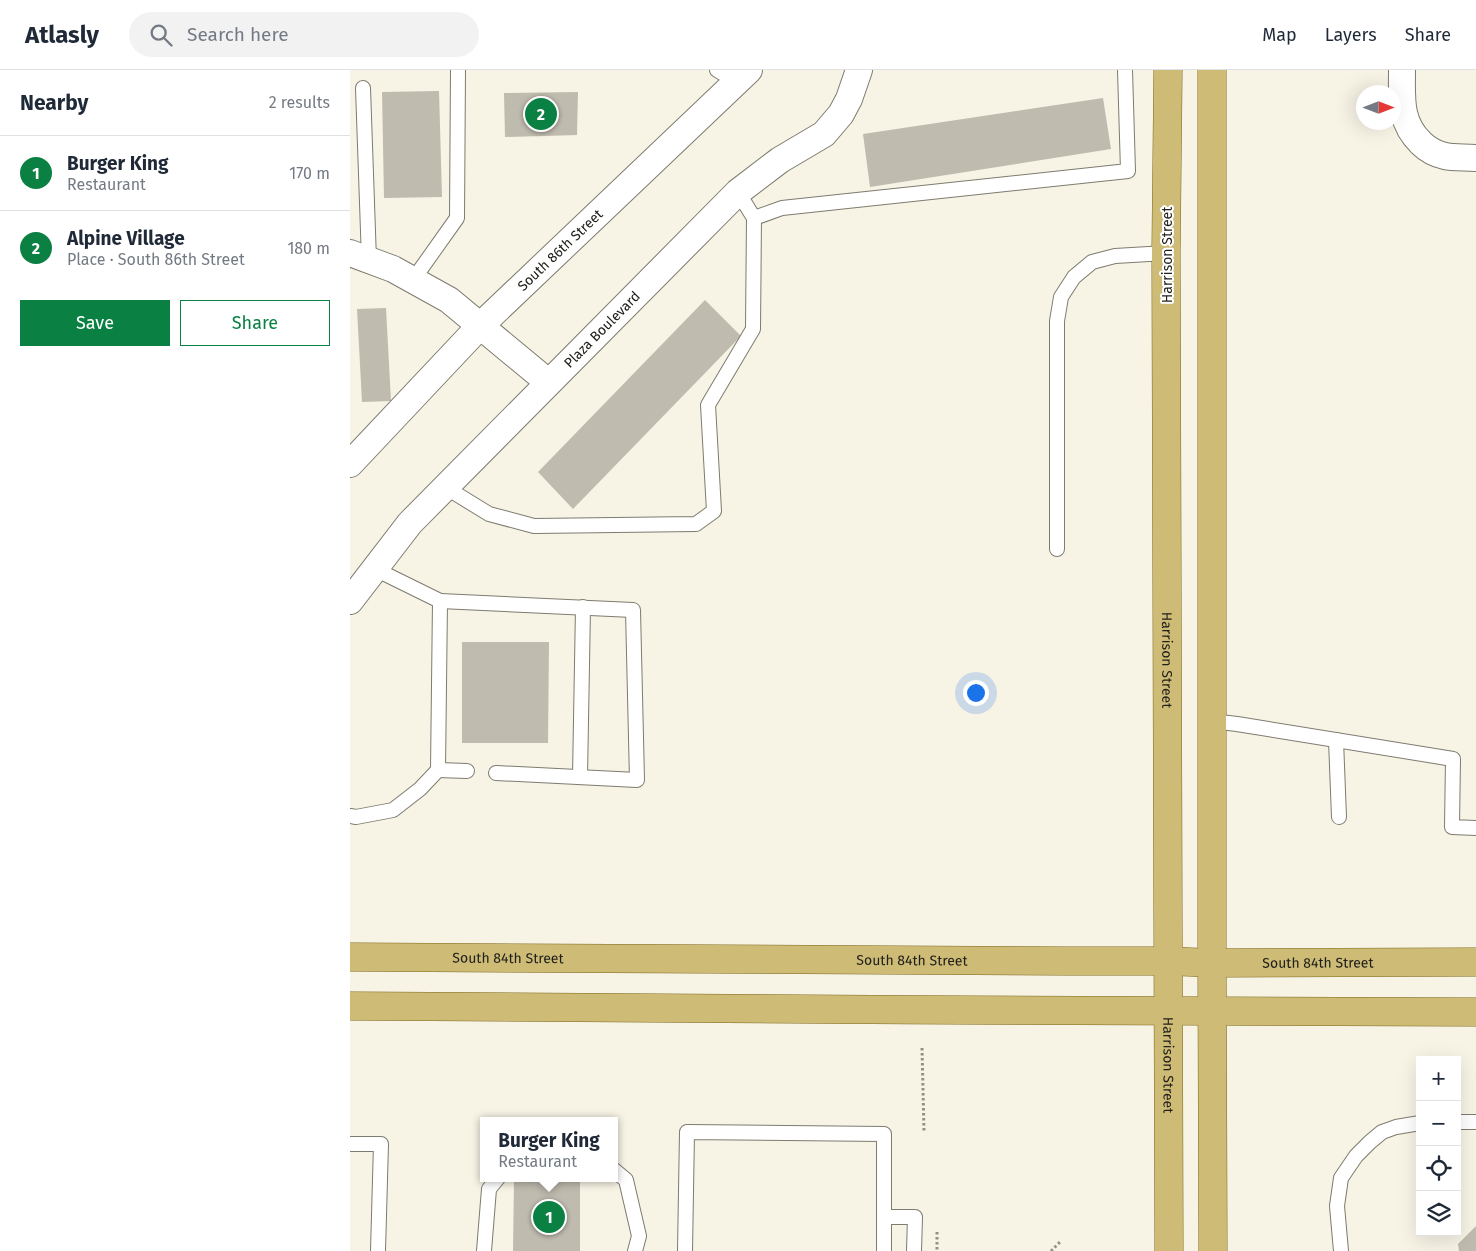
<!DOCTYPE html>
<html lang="en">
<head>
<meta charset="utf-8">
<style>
  body { margin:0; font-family:"Fira Sans",sans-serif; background:#f2f2f3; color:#1f2937 }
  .controls { position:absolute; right:15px; bottom:15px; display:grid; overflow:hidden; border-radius:0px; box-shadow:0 5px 20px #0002 }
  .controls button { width:45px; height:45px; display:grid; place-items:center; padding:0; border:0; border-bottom:1px solid #e0e1e3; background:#fff; color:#1f2937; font:25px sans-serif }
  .compass { position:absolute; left:1006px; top:15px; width:45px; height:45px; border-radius:50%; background:#fff; box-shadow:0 5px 20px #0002; rotate:90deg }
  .you { position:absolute; left:625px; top:622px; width:18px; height:18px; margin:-12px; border:4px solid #fff; border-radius:50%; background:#1a73e8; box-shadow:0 0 0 8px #1a73e833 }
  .badge { display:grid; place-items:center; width:32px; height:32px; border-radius:50%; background:#0b8043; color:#fff; font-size:16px; font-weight:700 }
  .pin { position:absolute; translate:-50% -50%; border:2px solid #fff; box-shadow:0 1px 5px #0006 }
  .popup { position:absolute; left:130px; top:1047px; width:138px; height:65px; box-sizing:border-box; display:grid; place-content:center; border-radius:0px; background:#fff; filter:drop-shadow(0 1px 4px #0005); font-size:16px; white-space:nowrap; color:#747a83 }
  .popup b { font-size:19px; color:#1f2937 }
  .popup::after { content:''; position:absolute; left:50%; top:100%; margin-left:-10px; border:10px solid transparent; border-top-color:#fff }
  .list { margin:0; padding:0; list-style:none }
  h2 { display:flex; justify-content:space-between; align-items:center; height:65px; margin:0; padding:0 20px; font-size:21px }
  h2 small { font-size:16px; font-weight:400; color:#747a83 }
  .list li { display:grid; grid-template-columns:32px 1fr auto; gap:15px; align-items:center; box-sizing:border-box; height:75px; padding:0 20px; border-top:1px solid #e0e1e3 }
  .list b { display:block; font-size:19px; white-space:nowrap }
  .list p { margin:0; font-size:16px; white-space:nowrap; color:#747a83 }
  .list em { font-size:16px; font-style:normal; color:#747a83 }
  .actions { display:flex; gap:10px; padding:15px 20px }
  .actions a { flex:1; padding:11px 0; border:1px solid #0b8043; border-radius:0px; text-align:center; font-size:18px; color:#0b8043 }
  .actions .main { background:#0b8043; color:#fff }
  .icon { flex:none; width:28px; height:28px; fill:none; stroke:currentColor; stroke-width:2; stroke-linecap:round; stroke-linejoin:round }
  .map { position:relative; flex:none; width:1126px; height:1181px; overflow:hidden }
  header { display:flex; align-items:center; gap:30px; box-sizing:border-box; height:70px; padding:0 25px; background:#fff; border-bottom:1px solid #e0e1e3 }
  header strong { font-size:24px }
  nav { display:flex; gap:28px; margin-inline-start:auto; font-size:18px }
  .search { width:350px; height:45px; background:#f2f2f3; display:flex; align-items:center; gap:12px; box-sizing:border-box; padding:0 18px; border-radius:28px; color:#747a83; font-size:19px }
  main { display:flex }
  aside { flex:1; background:#fff }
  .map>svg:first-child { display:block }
</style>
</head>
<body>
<header>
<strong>Atlasly</strong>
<div class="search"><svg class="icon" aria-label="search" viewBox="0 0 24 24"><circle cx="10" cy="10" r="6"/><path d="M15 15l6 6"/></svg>Search here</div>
<nav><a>Map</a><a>Layers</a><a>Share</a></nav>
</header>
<main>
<aside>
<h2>Nearby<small>2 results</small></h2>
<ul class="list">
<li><span class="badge">1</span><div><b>Burger King</b><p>Restaurant</p></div><em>170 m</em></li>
<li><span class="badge">2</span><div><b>Alpine Village</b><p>Place · South 86th Street</p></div><em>180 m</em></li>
</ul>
<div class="actions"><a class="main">Save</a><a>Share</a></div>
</aside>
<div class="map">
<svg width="1126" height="1181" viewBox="0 0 1126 1181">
  <rect width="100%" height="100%" fill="#f7f3e5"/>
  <!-- building -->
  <g fill="#bfbbae">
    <path d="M89 21 92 127 34 128 32 22Z"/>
    <path d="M228 22 227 65 155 67 154 23Z"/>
    <path d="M753 28 761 79 520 117 513 64Z"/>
    <path d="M355 230 391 266 223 439 188 402Z"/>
    <path d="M36 238 41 331 12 332 7 239Z"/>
    <path d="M112 572H199L198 673H112Z"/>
    <path d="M164 1110 230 1112V1181H163Z"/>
    <path d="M1126 1156V1181H1109L1108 1174Z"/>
  </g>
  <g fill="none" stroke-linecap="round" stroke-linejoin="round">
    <defs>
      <g id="lane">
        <path d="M367 0 387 12"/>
        <path d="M13 18 19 190"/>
        <path d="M404 148 432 138 778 101 775 0"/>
        <path d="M63 210 107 148 108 0"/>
        <path d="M95 417 139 444 184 456 346 454 364 441 358 335 403 259 404 148 388 122"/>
        <path d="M707 479V251L711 227 724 207 742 192 765 186 816 183"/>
        <path d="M90 531 283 540 287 710 146 703"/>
        <path d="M862 651 887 654 1103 689 1102 757 1126 758"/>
        <path d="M986 670 989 747"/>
        <path d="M88 700 117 701"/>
        <path d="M230 707 233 537"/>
        <path d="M0 746 6 747 43 740 70 719 88 700 90 531 25 499"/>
        <path d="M1107 1052H1126"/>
        <path d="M0 1074H31L28 1181"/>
        <path d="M264 1100 276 1110 289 1166 285 1181"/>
        <path d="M534 1147H565L564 1181"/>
        <path d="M134 1181 139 1119 148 1108"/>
        <path d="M335 1181 337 1062 534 1064V1181"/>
        <path d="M991 1181 987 1136 991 1108 1006 1086 1020 1072 1032 1062 1046 1057 1070 1053"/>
      </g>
      <g id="street">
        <path d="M1052 0C1052 28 1049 52 1071 73 1077 79 1086 84 1095 86 1104 88 1116 87 1126 88"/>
        <path d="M0 183 43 199 99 230 198 312"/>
        <path id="s1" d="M0 394 130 256 399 0"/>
        <path id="s2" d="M0 531 60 453 388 122 430 90 474 64 491 44 499 29 509 0"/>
      </g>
      <g id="primary">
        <path id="s3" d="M818 0 816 183 819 1181"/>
        <path d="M862 0V893L863 1181"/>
        <path id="s4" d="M0 887 714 891H818L862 893 1126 892"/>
        <path d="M0 936C375 938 751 942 1126 942"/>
      </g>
    </defs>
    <!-- lane casing -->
    <use href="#lane" stroke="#7e7b6f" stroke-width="16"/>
    <!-- street casing -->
    <use href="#street" stroke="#7e7b6f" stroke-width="28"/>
    <!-- primary casing -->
    <use href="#primary" stroke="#7c681b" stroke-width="29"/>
    <!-- path -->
    <g stroke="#939087" stroke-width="3" stroke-dasharray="2.5 2.5" stroke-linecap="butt">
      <path d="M572 978 574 1061"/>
      <path d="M587 1162V1181"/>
      <path d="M701 1181 710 1172"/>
    </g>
    <!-- lane -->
    <use href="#lane" stroke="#fff" stroke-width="14"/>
    <!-- street -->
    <use href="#street" stroke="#fff" stroke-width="26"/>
    <!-- primary -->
    <use href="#primary" stroke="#cdbb76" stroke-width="28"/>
  </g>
  <g text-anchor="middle" stroke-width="4" stroke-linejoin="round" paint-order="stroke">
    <!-- street labels -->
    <g font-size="14" fill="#22201b" stroke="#fff">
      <text dy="5" stroke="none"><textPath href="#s1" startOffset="300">South 86th Street</textPath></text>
      <text transform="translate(817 185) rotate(-90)" y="5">Harrison Street</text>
      <text dy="5" stroke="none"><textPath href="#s2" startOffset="371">Plaza Boulevard</textPath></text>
      <text dy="5" stroke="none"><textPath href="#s3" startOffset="590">Harrison Street</textPath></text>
      <text dy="5" stroke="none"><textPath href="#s4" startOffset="158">South 84th Street</textPath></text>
      <text dy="5" stroke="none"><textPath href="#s4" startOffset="562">South 84th Street</textPath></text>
      <text dy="5" stroke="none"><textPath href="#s4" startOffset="968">South 84th Street</textPath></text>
      <text dy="5" stroke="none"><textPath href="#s3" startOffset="995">Harrison Street</textPath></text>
    </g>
  </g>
</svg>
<div class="controls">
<button>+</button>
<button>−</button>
<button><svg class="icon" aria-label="locate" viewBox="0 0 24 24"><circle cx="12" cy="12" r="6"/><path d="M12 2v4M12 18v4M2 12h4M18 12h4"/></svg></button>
<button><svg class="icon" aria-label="layers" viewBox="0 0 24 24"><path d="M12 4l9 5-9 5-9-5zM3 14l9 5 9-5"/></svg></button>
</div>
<svg class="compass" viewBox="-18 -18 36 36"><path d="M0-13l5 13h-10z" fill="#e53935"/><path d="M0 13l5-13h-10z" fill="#747a83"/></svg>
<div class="you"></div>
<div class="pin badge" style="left:199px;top:1147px">1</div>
<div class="popup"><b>Burger King</b>Restaurant</div>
<div class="pin badge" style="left:191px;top:44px">2</div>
</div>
</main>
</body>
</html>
